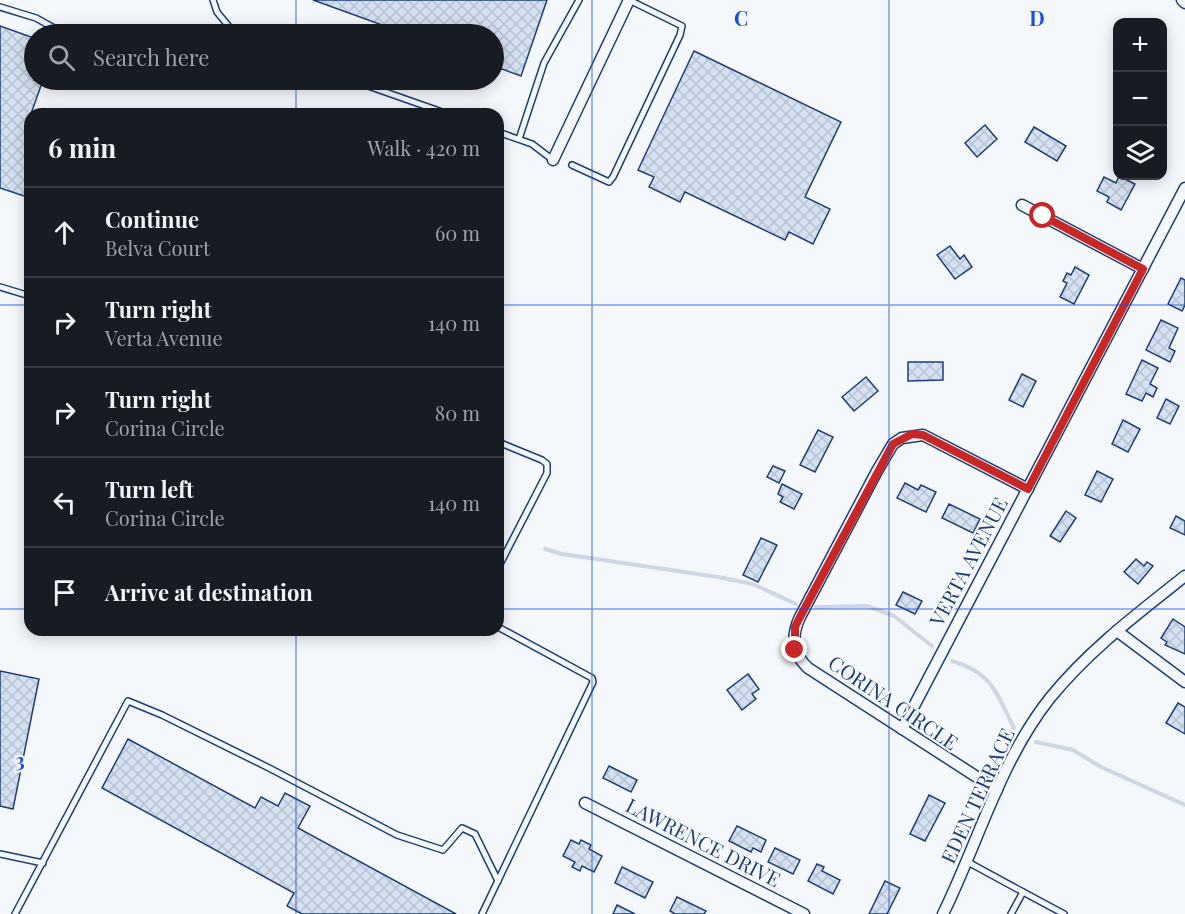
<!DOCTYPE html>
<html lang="en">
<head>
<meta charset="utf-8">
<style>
  body { margin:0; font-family:"Playfair Display",serif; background:#242831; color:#f1f3f6 }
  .controls { position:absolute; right:18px; top:18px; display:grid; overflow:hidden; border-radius:12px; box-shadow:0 3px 15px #0003 }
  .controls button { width:54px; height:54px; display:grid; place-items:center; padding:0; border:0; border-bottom:2px solid #363941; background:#171b24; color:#f1f3f6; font:30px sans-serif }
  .stop { position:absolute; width:18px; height:18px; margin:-14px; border:4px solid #c62828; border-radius:50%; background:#fff }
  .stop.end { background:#c62828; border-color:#fff; box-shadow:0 2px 6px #0008 }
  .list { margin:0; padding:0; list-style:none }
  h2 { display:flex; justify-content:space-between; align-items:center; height:78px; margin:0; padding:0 24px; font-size:26px }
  h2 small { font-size:20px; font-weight:400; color:#9ea1a6 }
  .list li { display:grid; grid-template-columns:39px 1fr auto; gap:18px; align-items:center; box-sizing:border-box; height:90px; padding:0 24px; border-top:2px solid #363941 }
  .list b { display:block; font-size:22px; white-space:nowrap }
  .list p { margin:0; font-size:20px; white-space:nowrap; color:#9ea1a6 }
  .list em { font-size:20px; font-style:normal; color:#9ea1a6 }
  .icon { flex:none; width:33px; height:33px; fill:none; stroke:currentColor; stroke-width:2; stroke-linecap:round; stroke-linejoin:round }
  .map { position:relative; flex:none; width:1185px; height:914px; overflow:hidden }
  .search { position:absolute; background:#171b24; box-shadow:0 3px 15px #0003; left:24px; top:24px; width:480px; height:66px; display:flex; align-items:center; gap:15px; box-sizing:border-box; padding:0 21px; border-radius:33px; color:#9ea1a6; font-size:22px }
  .panel { position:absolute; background:#171b24; box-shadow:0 3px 15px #0003; left:24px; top:108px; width:480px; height:528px; border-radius:18px }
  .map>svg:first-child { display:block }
</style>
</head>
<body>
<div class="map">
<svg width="1185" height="914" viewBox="0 0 1185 914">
  <defs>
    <pattern id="building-cross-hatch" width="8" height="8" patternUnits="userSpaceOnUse" patternTransform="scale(1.5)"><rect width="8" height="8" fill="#d5e0f0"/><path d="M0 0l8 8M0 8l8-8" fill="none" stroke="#b6c1d1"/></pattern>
  </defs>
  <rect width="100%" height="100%" fill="#f4f7fb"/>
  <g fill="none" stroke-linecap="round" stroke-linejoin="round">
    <!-- stream -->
    <g stroke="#cfd7e4" stroke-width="4">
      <path d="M545 549 562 554 718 577 753 584 796 604"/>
      <path d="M816 607 867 606 894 616 932 646"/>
      <path d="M952 661C993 673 996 693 1014 728"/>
      <path d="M1036 742 1073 750 1101 767 1185 805"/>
    </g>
  </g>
  <!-- building -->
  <g fill="url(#building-cross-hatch)" stroke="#1d3f73" stroke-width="1.5">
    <path d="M313 0H547L521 76 494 66V34H407Z"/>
    <path d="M0 26 34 38V80H43L27 125 30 126V198L0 188Z"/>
    <path d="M694 51 841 122 805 197 830 209 813 244 789 232 785 240 685 192 680 202 649 187 654 177 638 170Z"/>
    <path d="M985 125 997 139 977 157 965 143Z"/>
    <path d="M1034 127 1066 146 1057 161 1025 142Z"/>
    <path d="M1119 176 1135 184 1121 210 1107 202 1109 197 1097 191 1104 177 1116 183Z"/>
    <path d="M950 246 960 259 964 255 972 267 955 279 937 255Z"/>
    <path d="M1075 267 1089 275 1074 304 1060 297 1067 283 1063 281 1067 273 1071 275Z"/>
    <path d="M1181 278 1185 280V305L1182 311 1168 304Z"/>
    <path d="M1161 320 1178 328 1169 348 1175 351 1170 362 1146 350Z"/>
    <path d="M1142 360 1158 368 1150 384 1157 388 1153 397 1146 393 1142 401 1126 394Z"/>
    <path d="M908 362H943V380L908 381Z"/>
    <path d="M1022 374 1036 381 1023 407 1009 400Z"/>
    <path d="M866 377 878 391 854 411 842 397Z"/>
    <path d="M1166 399 1179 406 1170 424 1157 418Z"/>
    <path d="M1123 420 1140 429 1128 452 1112 444Z"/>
    <path d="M818 430 833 437 815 472 800 465Z"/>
    <path d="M773 466 785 471 779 483 767 477Z"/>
    <path d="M1097 471 1113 479 1101 502 1085 495Z"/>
    <path d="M905 483 918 490 921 485 936 492 926 512 897 498Z"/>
    <path d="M782 484 802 494 794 509 780 502 783 497 778 494Z"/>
    <path d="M949 504 980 519 973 533 942 518Z"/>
    <path d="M1066 511 1076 518 1060 542 1050 536Z"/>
    <path d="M1176 516 1185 521V535L1170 528Z"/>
    <path d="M761 538 777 545 758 582 743 575Z"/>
    <path d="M1136 559 1144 566 1147 562 1153 566 1138 584 1124 572Z"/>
    <path d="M903 592 922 601 915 614 896 605Z"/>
    <path d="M1173 619 1185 627V654L1165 645 1167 642 1161 638Z"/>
    <path d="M0 671 39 679 13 809 0 806Z"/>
    <path d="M748 674 759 689 752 694 756 699 742 710 727 690Z"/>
    <path d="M1178 703 1185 707V734L1166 723Z"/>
    <path d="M128 739 255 808 261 797 278 806 285 793 310 806 298 828 456 914H302L287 906 294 893 102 788Z"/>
    <path d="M609 766 637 780 631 792 603 778Z"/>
    <path d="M929 795 945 803 925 841 910 834Z"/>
    <path d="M737 826 766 840 761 852 753 848 751 852 729 841Z"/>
    <path d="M571 840 579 844 581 840 591 845 589 849 602 856 594 872 582 866 580 871 572 867 575 862 563 856Z"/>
    <path d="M775 848 800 860 793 874 768 862Z"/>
    <path d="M817 864 824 867 822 871 840 880 833 894 808 881Z"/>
    <path d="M622 867 653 882 645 898 615 883Z"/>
    <path d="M885 881 900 888 887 914H869Z"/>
    <path d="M677 897 706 911 704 914H675L670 911Z"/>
    <path d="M617 905 635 914H613Z"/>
  </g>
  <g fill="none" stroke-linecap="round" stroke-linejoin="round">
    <defs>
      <g id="lane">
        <path d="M213 0 217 12 235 34"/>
        <path d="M0 7 36 18 65 34"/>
        <path d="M351 80 448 114"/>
        <path d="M498 132 532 144 553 160"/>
        <path d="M519 139 544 63 579 0"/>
        <path d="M572 165 609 182 613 177 680 35 682 26 629 0"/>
        <path d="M0 287 30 296"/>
        <path d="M498 442 542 460 547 464V473L498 568"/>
        <path d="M0 854 43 863"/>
        <path d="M966 861 1023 892 1011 914"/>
        <path d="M1023 892 1064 914"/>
        <path d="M15 914 128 701 162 715 271 769 397 835 443 850 462 828 475 834 498 881"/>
        <path d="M482 914 593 682 592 678 498 627"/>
      </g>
      <g id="street">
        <path d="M1182 0 1185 3"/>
        <path d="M553 160 629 0"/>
        <path d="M1022 205 1143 269"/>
        <path d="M1117 631 1185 682"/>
        <path d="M902 729 1185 188"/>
        <path d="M997 790 808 668C792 653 791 636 800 617L877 471 893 444 902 438 923 435 1028 489"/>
        <path d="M585 803 804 914"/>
        <path d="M943 914C978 843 1000 761 1050 698 1089 650 1137 614 1185 576"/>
      </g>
    </defs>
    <!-- lane casing -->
    <use href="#lane" stroke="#1d3f73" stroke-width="8"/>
    <!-- street casing -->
    <use href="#street" stroke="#1d3f73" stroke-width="13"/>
    <!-- lane -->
    <use href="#lane" stroke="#f4f7fb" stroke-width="5"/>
    <!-- street -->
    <use href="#street" stroke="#f4f7fb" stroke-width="10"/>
  </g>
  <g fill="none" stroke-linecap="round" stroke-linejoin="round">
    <!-- route -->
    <path stroke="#c62828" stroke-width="8" d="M795 650V627L800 617 893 444 912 434 923 435 1028 489 1143 269 1043 216"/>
  </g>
  <!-- grid -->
  <path fill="none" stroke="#1d4ed8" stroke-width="1.5" stroke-opacity="0.55" d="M296 0V34M592 0V914M889 0V914M296 80V114M0 305H30M498 305H1185M0 609H30M498 609H1185M296 630V914"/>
  <g text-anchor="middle" stroke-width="4.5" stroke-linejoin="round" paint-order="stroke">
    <!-- street labels -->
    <g font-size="20" fill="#1d3f73" stroke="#f4f7fb">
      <text transform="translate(969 562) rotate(-62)" y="7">VERTA AVENUE</text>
      <text transform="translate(893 703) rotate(34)" y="7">CORINA CIRCLE</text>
      <text transform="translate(978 796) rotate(-65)" y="7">EDEN TERRACE</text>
      <text transform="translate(703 843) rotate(27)" y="7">LAWRENCE DRIVE</text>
    </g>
  </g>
  <g font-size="20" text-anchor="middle" font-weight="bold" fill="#1d4ed8" stroke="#f4f7fb" stroke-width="4.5" stroke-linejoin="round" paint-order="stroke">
    <text x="741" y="26">C</text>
    <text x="1037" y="26">D</text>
    <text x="20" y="768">3</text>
  </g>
</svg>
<div class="controls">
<button>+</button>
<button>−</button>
<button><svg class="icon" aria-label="layers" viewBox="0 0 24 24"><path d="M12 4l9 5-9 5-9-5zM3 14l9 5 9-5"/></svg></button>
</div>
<div class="stop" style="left:1043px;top:216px"></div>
<div class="stop end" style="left:795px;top:650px"></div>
<div class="search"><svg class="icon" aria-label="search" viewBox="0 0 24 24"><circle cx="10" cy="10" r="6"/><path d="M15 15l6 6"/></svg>Search here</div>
<section class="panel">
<h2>6 min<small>Walk · 420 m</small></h2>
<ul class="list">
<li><svg class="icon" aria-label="ahead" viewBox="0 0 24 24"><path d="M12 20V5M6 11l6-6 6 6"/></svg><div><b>Continue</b><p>Belva Court</p></div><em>60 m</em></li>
<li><svg class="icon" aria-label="right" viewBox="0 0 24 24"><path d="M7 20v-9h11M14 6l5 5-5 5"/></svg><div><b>Turn right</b><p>Verta Avenue</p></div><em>140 m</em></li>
<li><svg class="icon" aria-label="right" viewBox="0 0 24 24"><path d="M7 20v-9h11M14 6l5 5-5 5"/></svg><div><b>Turn right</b><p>Corina Circle</p></div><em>80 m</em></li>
<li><svg class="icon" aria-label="left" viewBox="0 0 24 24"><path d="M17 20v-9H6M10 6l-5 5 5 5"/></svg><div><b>Turn left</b><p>Corina Circle</p></div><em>140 m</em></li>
<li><svg class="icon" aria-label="arrive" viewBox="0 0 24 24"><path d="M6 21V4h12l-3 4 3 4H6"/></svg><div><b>Arrive at destination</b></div></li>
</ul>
</section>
</div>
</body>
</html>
